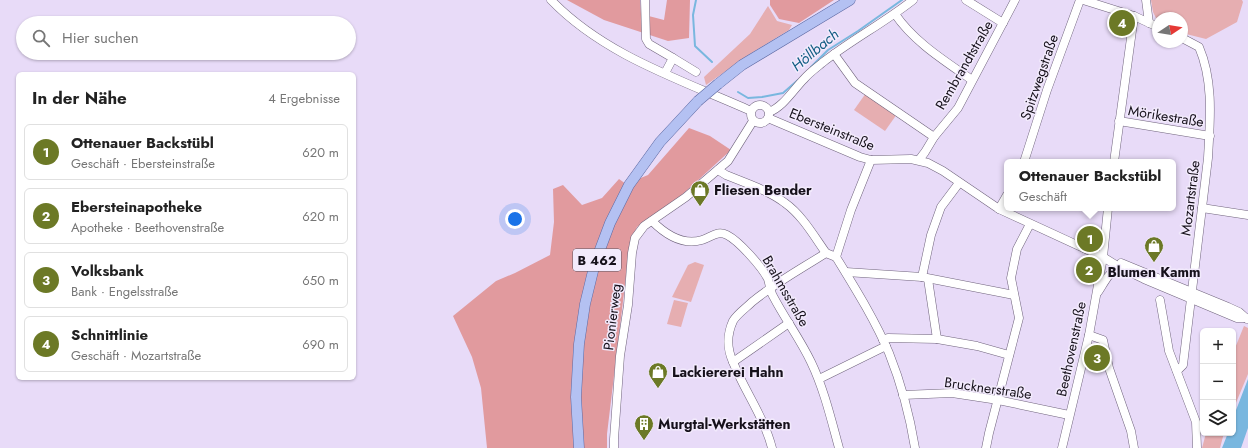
<!DOCTYPE html>
<html lang="de">
<head>
<meta charset="utf-8">
<style>
  body { margin:0; font-family:Jost,sans-serif; background:#f6f6f6; color:#222 }
  .controls { position:absolute; right:12px; bottom:12px; display:grid; overflow:hidden; border-radius:6px; box-shadow:0 1px 3px #0004 }
  .controls button { width:36px; height:36px; display:grid; place-items:center; padding:0; border:0; border-bottom:1px solid #e0e0e0; background:#fff; color:#222; font:20px sans-serif }
  .compass { position:absolute; left:1152px; top:12px; width:36px; height:36px; border-radius:50%; background:#fff; box-shadow:0 1px 3px #0004; rotate:78deg }
  .you { position:absolute; left:515px; top:219px; width:14px; height:14px; margin:-10px; border:3px solid #fff; border-radius:50%; background:#1a73e8; box-shadow:0 0 0 6px #1a73e833 }
  .badge { display:grid; place-items:center; width:26px; height:26px; border-radius:50%; background:#6c7926; color:#fff; font-size:13px; font-weight:700 }
  .pin { position:absolute; translate:-50% -50%; border:2px solid #fff; box-shadow:0 1px 4px #0006 }
  .popup { position:absolute; left:1004px; top:159px; width:172px; height:52px; box-sizing:border-box; display:grid; place-content:center; border-radius:6px; background:#fff; filter:drop-shadow(0 1px 3px #0005); font-size:13px; white-space:nowrap; color:#767676 }
  .popup b { font-size:15px; color:#222 }
  .popup::after { content:''; position:absolute; left:50%; top:100%; margin-left:-8px; border:8px solid transparent; border-top-color:#fff }
  .list { margin:0; padding:0; list-style:none }
  h2 { display:flex; justify-content:space-between; align-items:center; height:52px; margin:0; padding:0 16px; font-size:17px }
  h2 small { font-size:13px; font-weight:400; color:#767676 }
  .list li { display:grid; grid-template-columns:26px 1fr auto; gap:12px; align-items:center; box-sizing:border-box; height:56px; margin:0 8px 8px; padding:0 8px; border:1px solid #e0e0e0; border-radius:6px }
  .list b { display:block; font-size:15px; white-space:nowrap }
  .list p { margin:0; font-size:13px; white-space:nowrap; color:#767676 }
  .list em { font-size:13px; font-style:normal; color:#767676 }
  .icon { flex:none; width:22px; height:22px; fill:none; stroke:currentColor; stroke-width:2; stroke-linecap:round; stroke-linejoin:round }
  .map { position:relative; flex:none; width:1248px; height:448px; overflow:hidden }
  .search { position:absolute; background:#fff; box-shadow:0 1px 3px #0004; left:16px; top:16px; width:340px; height:44px; display:flex; align-items:center; gap:10px; box-sizing:border-box; padding:0 14px; border-radius:22px; color:#767676; font-size:15px }
  .panel { position:absolute; background:#fff; box-shadow:0 1px 3px #0004; left:16px; top:72px; width:340px; height:308px; border-radius:6px }
  .map>svg:first-child { display:block }
</style>
</head>
<body>
<div class="map">
<svg width="1248" height="448" viewBox="0 0 1248 448">
  <rect width="100%" height="100%" fill="#e8dbf8"/>
  <!-- green -->
  <g fill="#e6aeb1">
    <path d="M1151 0H1242L1243 2 1237 22 1206 39 1182 33V18H1158V22L1153 12Z"/>
    <path d="M768 6 777 21 792 25 789 30 753 52 706 85 704 77 750 34Z"/>
    <path d="M866 93 897 114 885 131 854 110Z"/>
    <path d="M695 262 704 265 691 302 672 297 688 265Z"/>
    <path d="M674 300 688 303 681 327 667 324Z"/>
    <path d="M1244 326 1248 328V374L1233 410V353Z"/>
    <path d="M1206 433H1224L1220 448H1202Z"/>
  </g>
  <!-- forest -->
  <g fill="#e19a9e">
    <path d="M567 0H640L641 14 664 20 667 0H690L689 38 668 41 604 20Z"/>
    <path d="M770 0H834L799 23 779 19 770 5Z"/>
    <path d="M689 128 710 136 731 150 672 204 637 227 630 243 607 434V448H487L481 388 472 357 453 316 496 281 515 273 550 255 554 222 553 189 563 185 582 205 602 198 619 179 626 184 648 175Z"/>
  </g>
  <!-- water -->
  <path fill="#79b7df" d="M1248 379V428L1241 448H1222L1228 433H1233V418Z"/>
  <g fill="none" stroke-linecap="round" stroke-linejoin="round">
    <!-- stream -->
    <g stroke="#79b7df" stroke-width="2">
      <path d="M696 0 693 15 695 46 712 62"/>
      <path d="M811 67 828 50 858 31 902 0"/>
      <path d="M738 92 748 98 762 97 783 93 798 80"/>
    </g>
    <defs>
      <g id="minor">
        <path d="M551 0C605 56 682 80 751 111"/>
        <path d="M645 0 646 39 649 44 673 58 665 73"/>
        <path d="M966 0 1003 23"/>
        <path d="M1083 0 1134 16 1158 27"/>
        <path d="M1146 0 1149 23"/>
        <path d="M895 14C914 42 945 61 972 80"/>
        <path d="M834 54 855 83 934 137"/>
        <path d="M673 58 696 72"/>
        <circle cx="760" cy="114" r="9"/>
        <path d="M769 112C783 107 793 90 804 79 809 73 816 68 822 63 851 40 884 23 913 0"/>
        <path d="M768 118 860 157 871 160 911 159 928 163 943 171 999 209 1103 257 1119 267 1144 279 1237 318H1246"/>
        <path d="M1119 121 1210 136"/>
        <path d="M919 160 925 152 934 137 958 108 1015 0"/>
        <path d="M1024 162 1047 90 1080 0"/>
        <path d="M1114 162 1134 16"/>
        <path d="M718 170 726 175C745 183 768 190 785 203 802 215 814 236 826 253"/>
        <path d="M1202 208 1248 215"/>
        <path d="M999 209 1007 195"/>
        <path d="M652 221C665 234 682 246 702 240 712 237 717 230 727 235 739 241 762 267 768 279 770 285 770 291 773 296 785 319 800 339 811 362 824 389 831 419 839 448"/>
        <path d="M836 257C855 288 875 320 889 353 901 383 910 417 915 448"/>
        <path d="M1121 263 1228 307 1239 312 1247 319"/>
        <path d="M846 272 922 277 1014 295"/>
        <path d="M922 277 931 235 941 207 959 183"/>
        <path d="M928 279 937 339"/>
        <path d="M1098 292C1104 283 1109 272 1119 267"/>
        <path d="M1160 300 1169 351 1196 422 1197 448"/>
        <path d="M1089 335 1103 340 1109 368 1131 431 1134 448"/>
        <path d="M883 340 888 338 937 339 977 346 1009 355"/>
        <path d="M733 362 789 323"/>
        <path d="M1177 371 1183 365 1208 158C1210 121 1214 82 1199 47L1182 38"/>
        <path d="M819 379 886 346"/>
        <path d="M903 395 952 393 998 400 1069 415"/>
        <path d="M614 448V439L620 356 628 305 632 253 635 238 644 226 686 197 728 161 753 121"/>
        <path d="M772 448C764 417 745 392 733 362 727 349 727 334 733 321 737 314 746 308 752 302 775 283 801 269 826 253L836 257 851 210 871 160"/>
        <path d="M986 448 989 433 1019 318 1011 278 1017 249 1030 224"/>
        <path d="M1062 448 1089 335 1103 257 1108 208"/>
      </g>
      <g id="major">
        <path d="M718 84 742 65 850 0"/>
        <path d="M579 448 576 397 579 344 585 304 595 263 610 223 629 185 660 142 698 101"/>
      </g>
    </defs>
    <!-- minor casing -->
    <use href="#minor" stroke="#70647d" stroke-width="9"/>
    <!-- major casing -->
    <use href="#major" stroke="#5c68a2" stroke-width="11"/>
    <!-- minor -->
    <use href="#minor" stroke="#fff" stroke-width="8"/>
    <!-- major -->
    <use href="#major" stroke="#b4c1f2" stroke-width="10"/>
    <defs>
      <path id="major-bridge" d="M698 101 718 84"/>
    </defs>
    <!-- major-bridge casing -->
    <use href="#major-bridge" stroke="#5c68a2" stroke-width="11" stroke-linecap="butt"/>
    <!-- major-bridge -->
    <use href="#major-bridge" stroke="#b4c1f2" stroke-width="10"/>
  </g>
  <!-- icons -->
  <defs>
    <symbol id="shop-pin" viewBox="-11 -11 22 30"><path d="M0 17L-7.5 6A9.5 9.5 0 1 1 7.5 6Z" fill="#6c7926" stroke="#f2eafc"/><path d="M-5-2.5h2.3a2.7 3.5 0 0 1 5.4 0H5L5.5 6h-11ZM-1.5-2.5h3a1.5 2.3 0 0 0-3 0Z" fill="#fff"/></symbol>
    <symbol id="building-pin" viewBox="-11 -11 22 30"><path d="M0 17L-7.5 6A9.5 9.5 0 1 1 7.5 6Z" fill="#6c7926" stroke="#f2eafc"/><path d="M-4-6H4V6H1V3H-1V6H-4ZM-2.5-4.3h1.7v1.8h-1.7ZM.8-4.3h1.7v1.8H.8ZM-2.5-1h1.7V.8h-1.7ZM.8-1h1.7V.8H.8Z" fill="#fff"/></symbol>
  </defs>
  <g fill-rule="evenodd">
    <use href="#shop-pin" x="689" y="179" width="22" height="30"/>
    <use href="#shop-pin" x="1143" y="235" width="22" height="30"/>
    <use href="#shop-pin" x="647" y="361" width="22" height="30"/>
    <use href="#building-pin" x="633" y="413" width="22" height="30"/>
  </g>
  <g text-anchor="middle" stroke-width="3" stroke-linejoin="round" paint-order="stroke">
    <!-- shield labels -->
    <rect fill="#f2eafc" stroke="#58525e" stroke-width="1" x="573" y="249" width="48" height="22" rx="3"/>
    <g font-size="13" font-weight="bold" fill="#16111b">
      <text x="597" y="265">B 462</text>
    </g>
    <!-- street labels -->
    <g font-size="14" fill="#16111b" stroke="#f2eafc">
      <text transform="translate(964 65) rotate(-60)" y="5">Rembrandtstraße</text>
      <text transform="translate(1039 77) rotate(-71)" y="5">Spitzwegstraße</text>
      <text transform="translate(1166 116) rotate(9)" y="5">Mörikestraße</text>
      <text transform="translate(832 129) rotate(22)" y="5">Ebersteinstraße</text>
      <text transform="translate(1190 198) rotate(-83)" y="5">Mozartstraße</text>
      <text transform="translate(786 291) rotate(60)" y="5">Brahmsstraße</text>
      <text transform="translate(612 317) rotate(-83)" y="5">Pionierweg</text>
      <text transform="translate(1071 349) rotate(-78)" y="5">Beethovenstraße</text>
      <text transform="translate(988 388) rotate(8)" y="5">Brucknerstraße</text>
    </g>
    <!-- poi labels -->
    <g font-size="14" font-weight="bold" fill="#16111b" stroke="#f2eafc" text-anchor="start">
      <text x="714" y="195">Fliesen Bender</text>
      <text x="1154" y="277" text-anchor="middle">Blumen Kamm</text>
      <text x="672" y="377">Lackiererei Hahn</text>
      <text x="658" y="429">Murgtal-Werkstätten</text>
    </g>
    <!-- water labels -->
    <g font-size="15" font-style="italic" fill="#105c82" stroke="#f2eafc">
      <text transform="translate(815 50) rotate(-40)" y="5">Höllbach</text>
    </g>
  </g>
</svg>
<div class="controls">
<button>+</button>
<button>−</button>
<button><svg class="icon" aria-label="layers" viewBox="0 0 24 24"><path d="M12 4l9 5-9 5-9-5zM3 14l9 5 9-5"/></svg></button>
</div>
<svg class="compass" viewBox="-18 -18 36 36"><path d="M0-13l5 13h-10z" fill="#e53935"/><path d="M0 13l5-13h-10z" fill="#767676"/></svg>
<div class="you"></div>
<div class="pin badge" style="left:1090px;top:239px">1</div>
<div class="popup"><b>Ottenauer Backstübl</b>Geschäft</div>
<div class="pin badge" style="left:1089px;top:270px">2</div>
<div class="pin badge" style="left:1097px;top:358px">3</div>
<div class="pin badge" style="left:1122px;top:23px">4</div>
<div class="search"><svg class="icon" aria-label="search" viewBox="0 0 24 24"><circle cx="10" cy="10" r="6"/><path d="M15 15l6 6"/></svg>Hier suchen</div>
<section class="panel">
<h2>In der Nähe<small>4 Ergebnisse</small></h2>
<ul class="list">
<li><span class="badge">1</span><div><b>Ottenauer Backstübl</b><p>Geschäft · Ebersteinstraße</p></div><em>620 m</em></li>
<li><span class="badge">2</span><div><b>Ebersteinapotheke</b><p>Apotheke · Beethovenstraße</p></div><em>620 m</em></li>
<li><span class="badge">3</span><div><b>Volksbank</b><p>Bank · Engelsstraße</p></div><em>650 m</em></li>
<li><span class="badge">4</span><div><b>Schnittlinie</b><p>Geschäft · Mozartstraße</p></div><em>690 m</em></li>
</ul>
</section>
</div>
</body>
</html>
